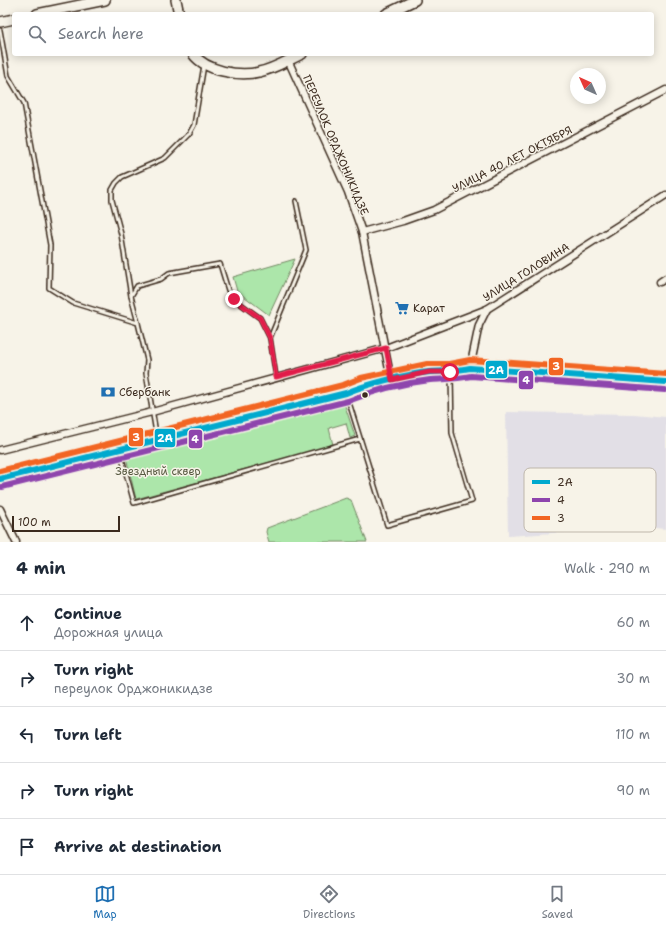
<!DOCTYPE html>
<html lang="en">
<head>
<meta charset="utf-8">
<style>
  body { margin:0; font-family:"Shantell Sans",sans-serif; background:#f2f2f3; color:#1f2937 }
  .compass { position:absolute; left:570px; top:68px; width:36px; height:36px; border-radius:50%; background:#fff; box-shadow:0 2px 10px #0003; rotate:315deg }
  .scale { position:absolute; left:12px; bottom:10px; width:108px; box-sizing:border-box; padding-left:4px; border:2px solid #3b2a1e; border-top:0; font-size:11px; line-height:14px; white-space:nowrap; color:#3b2a1e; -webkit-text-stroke:3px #f7f3e8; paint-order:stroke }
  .stop { position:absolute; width:12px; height:12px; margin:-9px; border:3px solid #e11d48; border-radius:50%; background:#fff }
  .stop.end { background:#e11d48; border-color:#fff; box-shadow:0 1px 4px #0008 }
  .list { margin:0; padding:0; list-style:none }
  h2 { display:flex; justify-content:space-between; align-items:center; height:52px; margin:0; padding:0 16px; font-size:17px }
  h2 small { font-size:13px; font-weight:400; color:#747a83 }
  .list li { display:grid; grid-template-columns:26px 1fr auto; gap:12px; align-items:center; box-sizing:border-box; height:56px; padding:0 16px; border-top:1px solid #e0e1e3 }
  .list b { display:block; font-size:15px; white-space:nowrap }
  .list p { margin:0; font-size:13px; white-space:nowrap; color:#747a83 }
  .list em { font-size:13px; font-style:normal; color:#747a83 }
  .icon { flex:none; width:22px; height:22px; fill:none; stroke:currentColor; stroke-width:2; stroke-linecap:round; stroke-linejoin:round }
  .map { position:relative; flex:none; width:666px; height:542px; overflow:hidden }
  .search { position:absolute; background:#fff; box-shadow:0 2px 10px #0003; left:12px; right:12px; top:12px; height:44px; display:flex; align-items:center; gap:10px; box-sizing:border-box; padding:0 14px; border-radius:4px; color:#747a83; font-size:15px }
  .sheet { height:332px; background:#fff }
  nav { display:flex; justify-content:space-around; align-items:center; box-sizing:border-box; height:56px; border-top:1px solid #e0e1e3; background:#fff; font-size:11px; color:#747a83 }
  nav a { display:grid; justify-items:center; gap:2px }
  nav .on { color:#1f6fb2 }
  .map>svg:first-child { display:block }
</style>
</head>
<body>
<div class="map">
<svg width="666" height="542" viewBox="0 0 666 542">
  <rect width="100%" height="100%" fill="#f7f3e8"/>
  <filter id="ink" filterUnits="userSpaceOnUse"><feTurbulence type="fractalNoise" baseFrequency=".025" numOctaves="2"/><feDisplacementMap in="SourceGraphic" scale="8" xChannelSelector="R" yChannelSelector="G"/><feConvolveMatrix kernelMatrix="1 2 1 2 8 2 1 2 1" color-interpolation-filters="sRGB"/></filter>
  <g filter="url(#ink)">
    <!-- built -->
    <path fill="#e2dfe6" d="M506 412 634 414 666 417V529L643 527 508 536Z"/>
    <!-- green -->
    <g fill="#ace6aa" stroke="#748864">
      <path d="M295 259 269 315 237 291 233 277Z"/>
      <path d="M344 403 355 436 350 438 346 423 329 428 333 445 136 499 126 457Z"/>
      <path d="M346 498 351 500 367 542H269L266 532 267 528Z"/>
    </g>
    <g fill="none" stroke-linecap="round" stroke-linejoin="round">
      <defs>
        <g id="service">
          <path d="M0 30 8 76 24 103 50 245 49 288 73 303 138 323 147 360 146 373 157 439"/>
          <path d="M131 296 121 234 112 200V190L116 183 122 177 165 158 189 134 194 125 204 65"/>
          <path d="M138 323 131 296 137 286 161 279 169 273 220 264 228 290 234 299 260 318 270 338 276 377"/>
          <path d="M270 338 306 250 296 201"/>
          <path d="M347 396 387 525 472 501 452 433 451 374"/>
          <path d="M120 451 134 503 360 439"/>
        </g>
        <g id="minor">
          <path d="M288 60 348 192 362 232 391 380"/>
          <path d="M362 232 403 221 434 210 666 90"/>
          <path d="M660 282 666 278"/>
          <path d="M470 368 479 325 487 309"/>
          <path d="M0 450 152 412 386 348 487 309 666 195"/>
          <path d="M0 509 16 542"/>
        </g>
        <g id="secondary">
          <path d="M176 0 179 14"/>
          <path d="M37 14 105 0"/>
          <path d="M386 14 415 0"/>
          <path d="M0 22 14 19"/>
          <path d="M193 54C206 71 239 77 259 72 274 69 288 60 302 54"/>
        </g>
        <path id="primary" d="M0 479 346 393 363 386 429 372H450L470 368 526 371 666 382"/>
      </defs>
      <!-- service casing -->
      <use href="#service" stroke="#3b2a1e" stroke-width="6"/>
      <!-- minor casing -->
      <use href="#minor" stroke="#3b2a1e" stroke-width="9"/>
      <!-- secondary casing -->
      <use href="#secondary" stroke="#3b2a1e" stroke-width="12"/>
      <!-- primary casing -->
      <use href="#primary" stroke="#3b2a1e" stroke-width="13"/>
      <!-- service -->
      <use href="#service" stroke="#f7f3e8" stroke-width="3"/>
      <!-- minor -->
      <use href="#minor" stroke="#f7f3e8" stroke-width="6"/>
      <!-- secondary -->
      <use href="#secondary" stroke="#f7f3e8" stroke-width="9"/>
      <!-- primary -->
      <use href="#primary" stroke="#fcdcac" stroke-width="10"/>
      <defs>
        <path id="bus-1" d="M0 479 346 393C367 384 407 374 430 372 444 371 456 371 470 368L666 382"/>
        <path id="bus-2" d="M2 487 348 401C373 391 404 383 430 380 444 379 457 379 471 376L665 390"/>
        <path id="bus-3" d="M0 471 343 385 361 378 427 364H449L470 360 666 374"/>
      </defs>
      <!-- bus-1 casing -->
      <use href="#bus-1" stroke="#f7f3e8" stroke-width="9"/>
      <!-- bus-2 casing -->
      <use href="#bus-2" stroke="#f7f3e8" stroke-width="9"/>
      <!-- bus-3 casing -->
      <use href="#bus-3" stroke="#f7f3e8" stroke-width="9"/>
      <!-- bus-1 -->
      <use href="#bus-1" stroke="#00a9ce" stroke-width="6"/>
      <!-- bus-2 -->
      <use href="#bus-2" stroke="#8e44ad" stroke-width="6"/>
      <!-- bus-3 -->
      <use href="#bus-3" stroke="#f26522" stroke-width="6"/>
    </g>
  </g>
  <g fill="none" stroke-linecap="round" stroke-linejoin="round" filter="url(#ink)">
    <!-- route -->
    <path stroke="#e11d48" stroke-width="5" d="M234 299 260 318 270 338 276 377 386 348 392 380 429 372H450"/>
  </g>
  <!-- icons -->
  <defs>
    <symbol id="supermarket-bare" viewBox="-9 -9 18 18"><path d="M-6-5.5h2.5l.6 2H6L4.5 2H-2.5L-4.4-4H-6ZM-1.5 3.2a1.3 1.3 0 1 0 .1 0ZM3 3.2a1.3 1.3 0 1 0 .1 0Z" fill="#1f6fb2" stroke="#f7f3e8" stroke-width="2.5" paint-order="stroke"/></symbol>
    <symbol id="bank-bare" viewBox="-9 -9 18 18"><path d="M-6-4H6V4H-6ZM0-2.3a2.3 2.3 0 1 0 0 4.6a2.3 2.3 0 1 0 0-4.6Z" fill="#1f6fb2" stroke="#f7f3e8" stroke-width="2.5" paint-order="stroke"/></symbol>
  </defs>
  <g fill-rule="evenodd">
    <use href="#supermarket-bare" x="392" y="298" width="20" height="20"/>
    <use href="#bank-bare" x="98" y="382" width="20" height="20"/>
  </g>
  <!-- markers -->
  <circle fill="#3b2a1e" stroke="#f7f3e8" stroke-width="1.5" cx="365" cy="395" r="3.5"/>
  <g text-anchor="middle" stroke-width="3" stroke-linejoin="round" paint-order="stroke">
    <!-- street labels -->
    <g font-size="11" fill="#3b2a1e" stroke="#f7f3e8">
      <text transform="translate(336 145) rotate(67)" y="4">ПЕРЕУЛОК ОРДЖОНИКИДЗЕ</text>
      <text transform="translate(512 159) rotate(-27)" y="4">УЛИЦА 40 ЛЕТ ОКТЯБРЯ</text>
      <text transform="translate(526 272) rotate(-32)" y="4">УЛИЦА ГОЛОВИНА</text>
    </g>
    <!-- poi labels -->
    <g font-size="11" fill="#3b2a1e" stroke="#f7f3e8" text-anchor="start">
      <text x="413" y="312">Карат</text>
      <text x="119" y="396">Сбербанк</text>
    </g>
    <!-- park labels -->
    <g font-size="11" fill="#575941" stroke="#f7f3e8">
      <text x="158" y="475">Звездный сквер</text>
    </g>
  </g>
  <!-- legend -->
  <rect x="524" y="468" width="132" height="64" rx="6" fill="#f7f3e8" stroke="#bfb7ab" stroke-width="1"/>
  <rect x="532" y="480" width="18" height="4" fill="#00a9ce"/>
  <rect x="532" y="498" width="18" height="4" fill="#8e44ad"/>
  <rect x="532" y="516" width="18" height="4" fill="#f26522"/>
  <g font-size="11" fill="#3b2a1e">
    <text x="557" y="486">2А</text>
    <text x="557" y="504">4</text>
    <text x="557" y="522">3</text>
  </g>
  <g stroke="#f7f3e8" stroke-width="1.5">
    <rect x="548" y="357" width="16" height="19" rx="4" fill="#f26522"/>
    <rect x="485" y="360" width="23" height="19" rx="4" fill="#00a9ce"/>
    <rect x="518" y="370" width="16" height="20" rx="4" fill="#8e44ad"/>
    <rect x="128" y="427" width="16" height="20" rx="4" fill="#f26522"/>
    <rect x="154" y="428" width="22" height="20" rx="4" fill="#00a9ce"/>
    <rect x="188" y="429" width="15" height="20" rx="4" fill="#8e44ad"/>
  </g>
  <g font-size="11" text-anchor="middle" font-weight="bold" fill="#fff">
    <text x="556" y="370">3</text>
    <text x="496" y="374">2А</text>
    <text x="526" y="384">4</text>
    <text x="136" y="441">3</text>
    <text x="165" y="442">2А</text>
    <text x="195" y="443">4</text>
  </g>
</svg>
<svg class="compass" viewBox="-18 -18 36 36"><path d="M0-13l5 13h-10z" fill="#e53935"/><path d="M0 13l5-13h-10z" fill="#747a83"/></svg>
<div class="scale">100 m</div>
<div class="stop" style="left:450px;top:372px"></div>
<div class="stop end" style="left:234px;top:299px"></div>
<div class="search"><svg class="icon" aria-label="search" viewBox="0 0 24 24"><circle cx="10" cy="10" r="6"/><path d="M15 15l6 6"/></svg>Search here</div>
</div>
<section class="sheet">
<h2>4 min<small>Walk · 290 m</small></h2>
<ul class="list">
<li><svg class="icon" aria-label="ahead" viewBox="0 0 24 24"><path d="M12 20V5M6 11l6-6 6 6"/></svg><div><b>Continue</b><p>Дорожная улица</p></div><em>60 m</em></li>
<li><svg class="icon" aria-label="right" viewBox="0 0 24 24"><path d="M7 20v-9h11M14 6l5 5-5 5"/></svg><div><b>Turn right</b><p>переулок Орджоникидзе</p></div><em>30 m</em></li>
<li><svg class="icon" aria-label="left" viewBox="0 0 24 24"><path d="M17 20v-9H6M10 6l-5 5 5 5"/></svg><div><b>Turn left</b></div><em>110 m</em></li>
<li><svg class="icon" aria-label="right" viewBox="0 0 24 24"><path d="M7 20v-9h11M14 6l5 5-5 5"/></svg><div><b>Turn right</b></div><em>90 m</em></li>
<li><svg class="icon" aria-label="arrive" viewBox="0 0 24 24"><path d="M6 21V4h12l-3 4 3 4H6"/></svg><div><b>Arrive at destination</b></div></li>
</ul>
</section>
<nav>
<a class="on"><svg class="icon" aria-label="map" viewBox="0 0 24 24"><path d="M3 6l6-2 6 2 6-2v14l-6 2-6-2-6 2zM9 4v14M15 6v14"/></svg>Map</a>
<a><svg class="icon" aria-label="directions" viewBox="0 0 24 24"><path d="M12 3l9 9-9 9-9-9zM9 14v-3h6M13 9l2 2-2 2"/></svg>Directions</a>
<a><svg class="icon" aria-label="saved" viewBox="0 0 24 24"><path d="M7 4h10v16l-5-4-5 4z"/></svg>Saved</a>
</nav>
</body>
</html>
